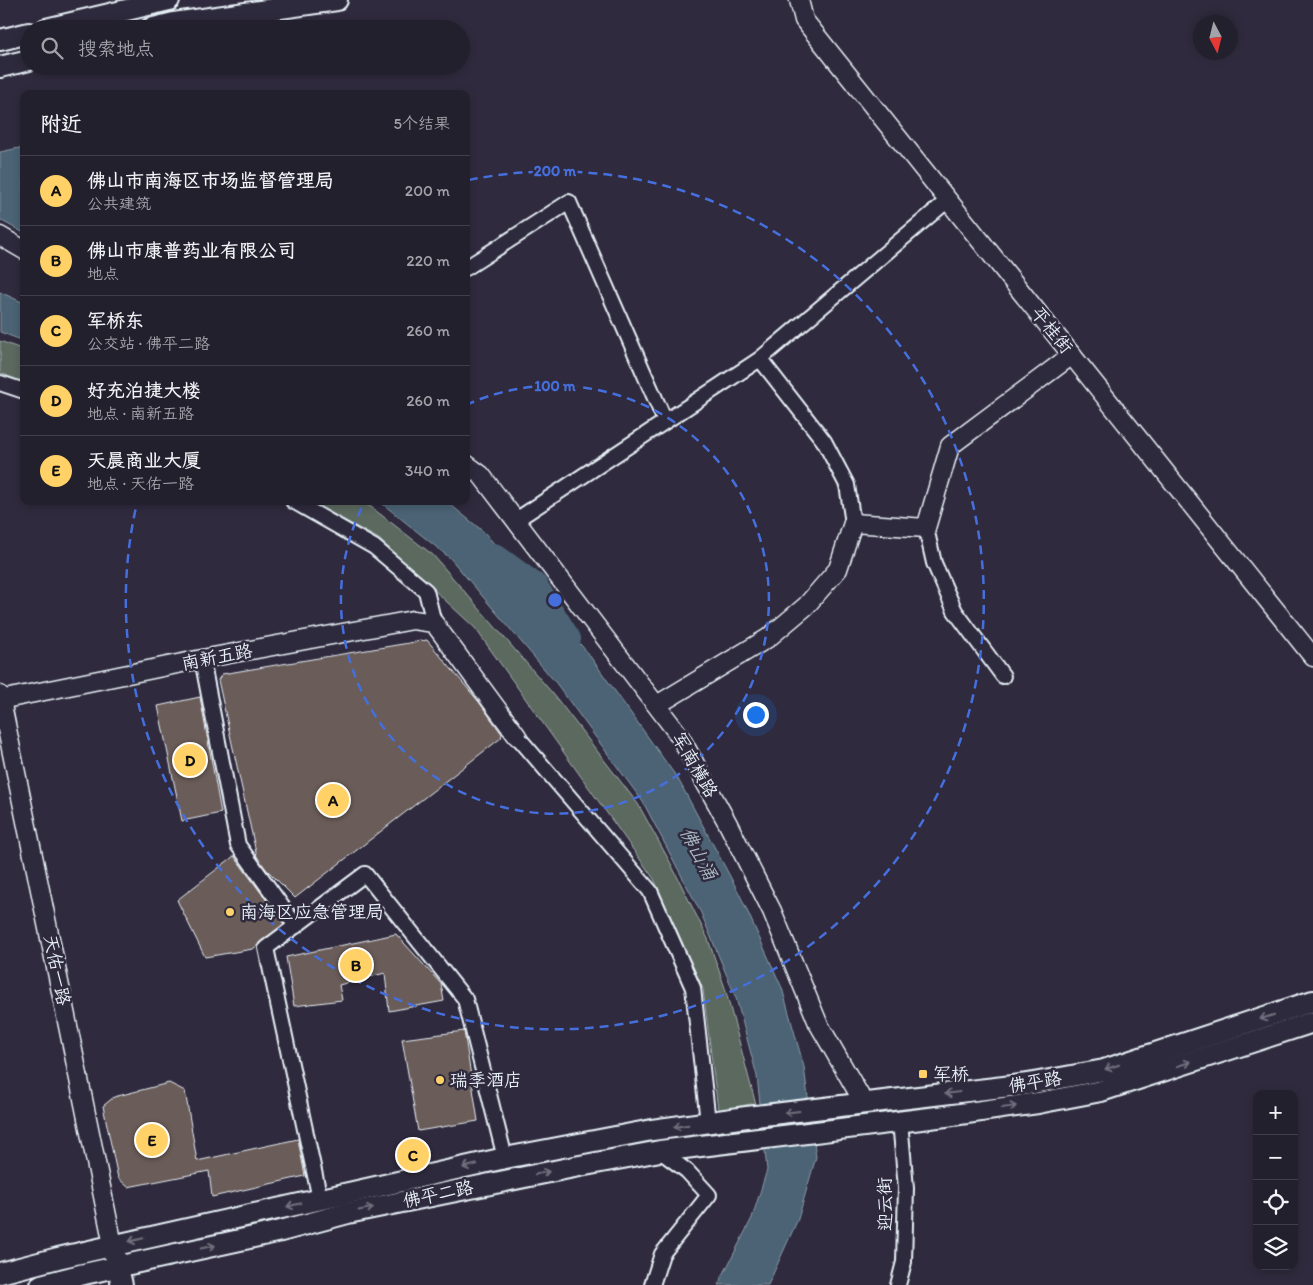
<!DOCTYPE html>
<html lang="zh">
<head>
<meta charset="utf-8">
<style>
  body { margin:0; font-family:Itim,"LXGW WenKai TC",sans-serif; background:#2b2836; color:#f1f3f6 }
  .controls { position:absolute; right:15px; bottom:15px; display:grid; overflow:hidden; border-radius:10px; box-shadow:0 2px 8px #0003 }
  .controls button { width:45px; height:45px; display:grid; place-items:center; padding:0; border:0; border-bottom:1px solid #403e4a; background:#23202e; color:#f1f3f6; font:25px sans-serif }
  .compass { position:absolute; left:1193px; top:15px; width:45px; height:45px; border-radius:50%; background:#23202e; box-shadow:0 2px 8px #0003; rotate:173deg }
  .you { position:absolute; left:755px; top:714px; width:18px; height:18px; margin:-12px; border:4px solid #fff; border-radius:50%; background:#1a73e8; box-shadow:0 0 0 8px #1a73e833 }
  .badge { display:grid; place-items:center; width:32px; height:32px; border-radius:50%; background:#ffd166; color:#111; font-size:16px; font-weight:700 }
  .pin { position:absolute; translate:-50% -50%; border:2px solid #fff; box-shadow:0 1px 5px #0006 }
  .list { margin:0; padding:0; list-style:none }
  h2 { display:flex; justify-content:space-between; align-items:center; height:65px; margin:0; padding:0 20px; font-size:21px }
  h2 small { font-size:16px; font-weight:400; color:#a3a3aa }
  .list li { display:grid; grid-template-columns:32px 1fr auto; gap:15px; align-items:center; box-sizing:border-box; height:70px; padding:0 20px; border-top:1px solid #403e4a }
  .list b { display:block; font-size:19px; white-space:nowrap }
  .list p { margin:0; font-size:16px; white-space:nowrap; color:#a3a3aa }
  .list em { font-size:16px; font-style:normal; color:#a3a3aa }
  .icon { flex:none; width:28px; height:28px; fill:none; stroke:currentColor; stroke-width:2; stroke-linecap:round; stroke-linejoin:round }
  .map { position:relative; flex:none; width:1313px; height:1285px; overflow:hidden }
  .search { position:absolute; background:#23202e; box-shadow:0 2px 8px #0003; left:20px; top:20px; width:450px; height:55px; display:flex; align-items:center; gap:12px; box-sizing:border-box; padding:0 18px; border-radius:28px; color:#a3a3aa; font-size:19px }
  .panel { position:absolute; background:#23202e; box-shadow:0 2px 8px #0003; left:20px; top:90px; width:450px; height:415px; border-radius:10px }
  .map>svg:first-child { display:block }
</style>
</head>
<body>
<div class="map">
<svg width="1313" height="1285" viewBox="0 0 1313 1285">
  <rect width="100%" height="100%" fill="#2f2a3d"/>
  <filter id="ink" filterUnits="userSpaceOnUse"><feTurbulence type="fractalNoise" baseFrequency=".02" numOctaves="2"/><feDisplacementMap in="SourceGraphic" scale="10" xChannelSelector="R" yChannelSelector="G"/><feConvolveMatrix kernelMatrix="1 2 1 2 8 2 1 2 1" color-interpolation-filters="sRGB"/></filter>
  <g filter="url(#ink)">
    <!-- green -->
    <g fill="#5b695f" stroke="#a2adac">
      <path d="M0 341 24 350V382L0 373Z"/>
      <path d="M309 501H360L371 507 433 555 554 695 638 804 670 862 708 939 725 988 756 1105 751 1104 718 1110 703 989 654 879 475 628 379 539Z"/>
    </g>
    <!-- water -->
    <g fill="#4c6475" stroke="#8a9ca9">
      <path d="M24 147V233L0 220V152Z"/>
      <path d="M0 292 24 303V341L0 332Z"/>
      <path d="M379 501H446L484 532 587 652 678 779 740 895 782 988 804 1067 816 1157 798 1219 768 1285H718L752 1218 767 1170 757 1076 736 998 701 913 643 802 556 683 450 558Z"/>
    </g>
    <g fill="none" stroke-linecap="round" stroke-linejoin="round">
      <!-- river -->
      <path stroke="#4c6475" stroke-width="26" d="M494 556 535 586 568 639"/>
    </g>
    <!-- building -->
    <g fill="#6b5b59" stroke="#e8f1f8">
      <path d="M427 640 479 702 502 734 501 738 295 898 266 869 257 857 218 680 222 674Z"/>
      <path d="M200 697 221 813 182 821 158 706Z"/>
      <path d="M234 856 284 924 253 949 205 957 177 900Z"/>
      <path d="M396 934 441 984 444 1001 389 1011 385 973 339 985 342 1000 294 1006 286 957Z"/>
      <path d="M464 1031 478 1121 418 1131 402 1039Z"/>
      <path d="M169 1083 185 1091 197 1161 298 1139 305 1176 212 1197 209 1171 128 1187 118 1178 103 1106 114 1097Z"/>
    </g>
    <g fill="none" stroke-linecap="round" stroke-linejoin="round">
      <defs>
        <g id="minor">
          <path d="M466 268 569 202 665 421"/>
          <path d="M760 359 824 441 847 485 853 523"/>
          <path d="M0 383 24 391"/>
          <path d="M293 501 374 547 426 591 434 623"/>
          <path d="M516 520 760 359 948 200"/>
          <path d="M926 528 934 563 955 611 1003 676"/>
          <path d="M202 659 238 845 296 926"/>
          <path d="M517 736 650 891 693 988 708 1122"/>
          <path d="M320 1199 266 948 365 874 465 999 505 1158"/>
          <path d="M652 1285 662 1254 709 1195 687 1171 660 1151"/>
          <path d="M898 1285 904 1262 906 1188 900 1121"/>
        </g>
        <g id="tertiary">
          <path d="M799 0 804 20 1313 657"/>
          <path d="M0 236 24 250"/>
          <path d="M466 464 481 475 679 735 727 822 772 911 818 1023 864 1103"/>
          <path d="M0 695 113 1245"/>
          <path d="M0 700 202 659 413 620 434 623 517 736"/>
          <path d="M657 705 768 638 806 606 838 569 853 523 926 528 950 446 1072 355"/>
        </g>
        <g id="secondary">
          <path d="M46 29 169 0"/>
          <path d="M150 29 174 23 337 0"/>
          <path d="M0 40 29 33"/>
          <path d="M0 67 29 60"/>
          <path d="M115 1255 122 1285"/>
          <path d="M0 1273 58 1258 505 1158 652 1130 747 1117 1028 1084 1104 1070 1313 1001"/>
          <path d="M41 1285 84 1274 281 1231 348 1213 569 1168 660 1151 946 1116 1038 1103 1101 1091 1313 1022"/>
        </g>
      </defs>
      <!-- minor casing -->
      <use href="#minor" stroke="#e8f1f8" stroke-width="18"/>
      <!-- tertiary casing -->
      <use href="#tertiary" stroke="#e8f1f8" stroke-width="21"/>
      <!-- secondary casing -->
      <use href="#secondary" stroke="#e8f1f8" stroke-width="24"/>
      <!-- minor -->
      <use href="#minor" stroke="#2f2a3d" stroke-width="14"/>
      <!-- tertiary -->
      <use href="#tertiary" stroke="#2f2a3d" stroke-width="18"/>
      <!-- secondary -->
      <use href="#secondary" stroke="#2f2a3d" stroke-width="20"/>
    </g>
    <!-- one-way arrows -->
    <defs><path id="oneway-shaft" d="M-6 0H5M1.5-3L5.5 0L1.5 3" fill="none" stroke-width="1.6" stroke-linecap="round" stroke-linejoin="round" transform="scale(1.25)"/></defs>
    <g stroke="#70707e">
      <use href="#oneway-shaft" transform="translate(1267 1017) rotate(162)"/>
      <use href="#oneway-shaft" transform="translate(1184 1064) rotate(-18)"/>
      <use href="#oneway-shaft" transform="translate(1112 1067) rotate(162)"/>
      <use href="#oneway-shaft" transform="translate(952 1093) rotate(173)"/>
      <use href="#oneway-shaft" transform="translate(1009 1107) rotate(-8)"/>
      <use href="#oneway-shaft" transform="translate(792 1112) rotate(173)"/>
      <use href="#oneway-shaft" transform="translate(681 1126) rotate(171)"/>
      <use href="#oneway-shaft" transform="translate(470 1166) rotate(167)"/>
      <use href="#oneway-shaft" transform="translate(542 1173) rotate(-11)"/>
      <use href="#oneway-shaft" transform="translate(294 1205) rotate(167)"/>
      <use href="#oneway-shaft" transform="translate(366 1209) rotate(-12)"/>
      <use href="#oneway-shaft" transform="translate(136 1240) rotate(167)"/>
      <use href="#oneway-shaft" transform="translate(208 1247) rotate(-12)"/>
    </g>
  </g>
  <!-- distance rings -->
  <g fill="none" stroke="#466fde" stroke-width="2.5" stroke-dasharray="9 6">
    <path d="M466 405A214 214 0 1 1 364 503"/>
    <path d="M469 180A429 429 0 1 1 137 503"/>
  </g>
  <!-- markers -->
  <g fill="#ffd166" stroke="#2f2a3d" stroke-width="2">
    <circle cx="230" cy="912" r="5"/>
    <rect x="918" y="1069" width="10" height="10" rx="2.5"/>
    <circle cx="440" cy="1080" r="5"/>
  </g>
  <g text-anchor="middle" stroke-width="5" stroke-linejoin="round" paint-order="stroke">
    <!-- street labels -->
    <g font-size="18" fill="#e8f1f8" stroke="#2f2a3d">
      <text transform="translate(1052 330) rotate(51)" y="6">平桂街</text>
      <text transform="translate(217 657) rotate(-11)" y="6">南新五路</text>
      <text transform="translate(695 765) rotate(60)" y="6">军南横路</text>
      <text transform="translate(57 970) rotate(78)" y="6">天佑一路</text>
      <text transform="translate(1035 1082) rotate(-9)" y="6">佛平路</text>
      <text transform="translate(438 1194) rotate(-12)" y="6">佛平二路</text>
      <text transform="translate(885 1204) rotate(-91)" y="6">迎云街</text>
    </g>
    <!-- poi labels -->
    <g font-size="18" fill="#e8f1f8" stroke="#2f2a3d" text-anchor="start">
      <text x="240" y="918">南海区应急管理局</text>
      <text x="933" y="1080">军桥</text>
      <text x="450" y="1086">瑞季酒店</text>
    </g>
    <!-- water labels -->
    <g font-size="19" font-style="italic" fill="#aab9c4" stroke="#2f2a3d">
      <text transform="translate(699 853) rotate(62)" y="7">佛山涌</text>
    </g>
  </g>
  <circle cx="555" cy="600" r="8" fill="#466fde" stroke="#2f2a3d" stroke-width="2.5"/>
  <g font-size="15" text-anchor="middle" font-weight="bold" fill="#466fde" stroke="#2f2a3d" stroke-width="5" stroke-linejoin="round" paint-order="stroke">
    <text x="555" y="176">200 m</text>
    <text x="555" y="391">100 m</text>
  </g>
</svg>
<div class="controls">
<button>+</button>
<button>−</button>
<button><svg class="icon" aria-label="locate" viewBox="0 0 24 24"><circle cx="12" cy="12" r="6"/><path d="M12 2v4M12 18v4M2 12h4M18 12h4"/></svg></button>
<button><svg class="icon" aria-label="layers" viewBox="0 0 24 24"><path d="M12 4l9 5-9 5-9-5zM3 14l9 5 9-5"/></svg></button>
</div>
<svg class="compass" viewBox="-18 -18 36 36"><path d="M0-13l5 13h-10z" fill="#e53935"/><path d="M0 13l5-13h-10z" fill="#a3a3aa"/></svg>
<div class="you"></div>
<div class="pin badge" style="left:333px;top:800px">A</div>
<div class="pin badge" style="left:356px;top:965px">B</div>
<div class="pin badge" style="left:413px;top:1155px">C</div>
<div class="pin badge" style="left:190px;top:760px">D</div>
<div class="pin badge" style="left:152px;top:1140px">E</div>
<div class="search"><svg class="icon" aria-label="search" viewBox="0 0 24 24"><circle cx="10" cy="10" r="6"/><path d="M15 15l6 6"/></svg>搜索地点</div>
<section class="panel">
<h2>附近<small>5个结果</small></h2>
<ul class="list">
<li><span class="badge">A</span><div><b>佛山市南海区市场监督管理局</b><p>公共建筑</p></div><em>200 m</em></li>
<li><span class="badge">B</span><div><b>佛山市康普药业有限公司</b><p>地点</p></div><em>220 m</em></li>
<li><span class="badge">C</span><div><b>军桥东</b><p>公交站 · 佛平二路</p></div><em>260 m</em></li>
<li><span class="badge">D</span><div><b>好充泊捷大楼</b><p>地点 · 南新五路</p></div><em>260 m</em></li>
<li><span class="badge">E</span><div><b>天晨商业大厦</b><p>地点 · 天佑一路</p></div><em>340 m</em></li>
</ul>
</section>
</div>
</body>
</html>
